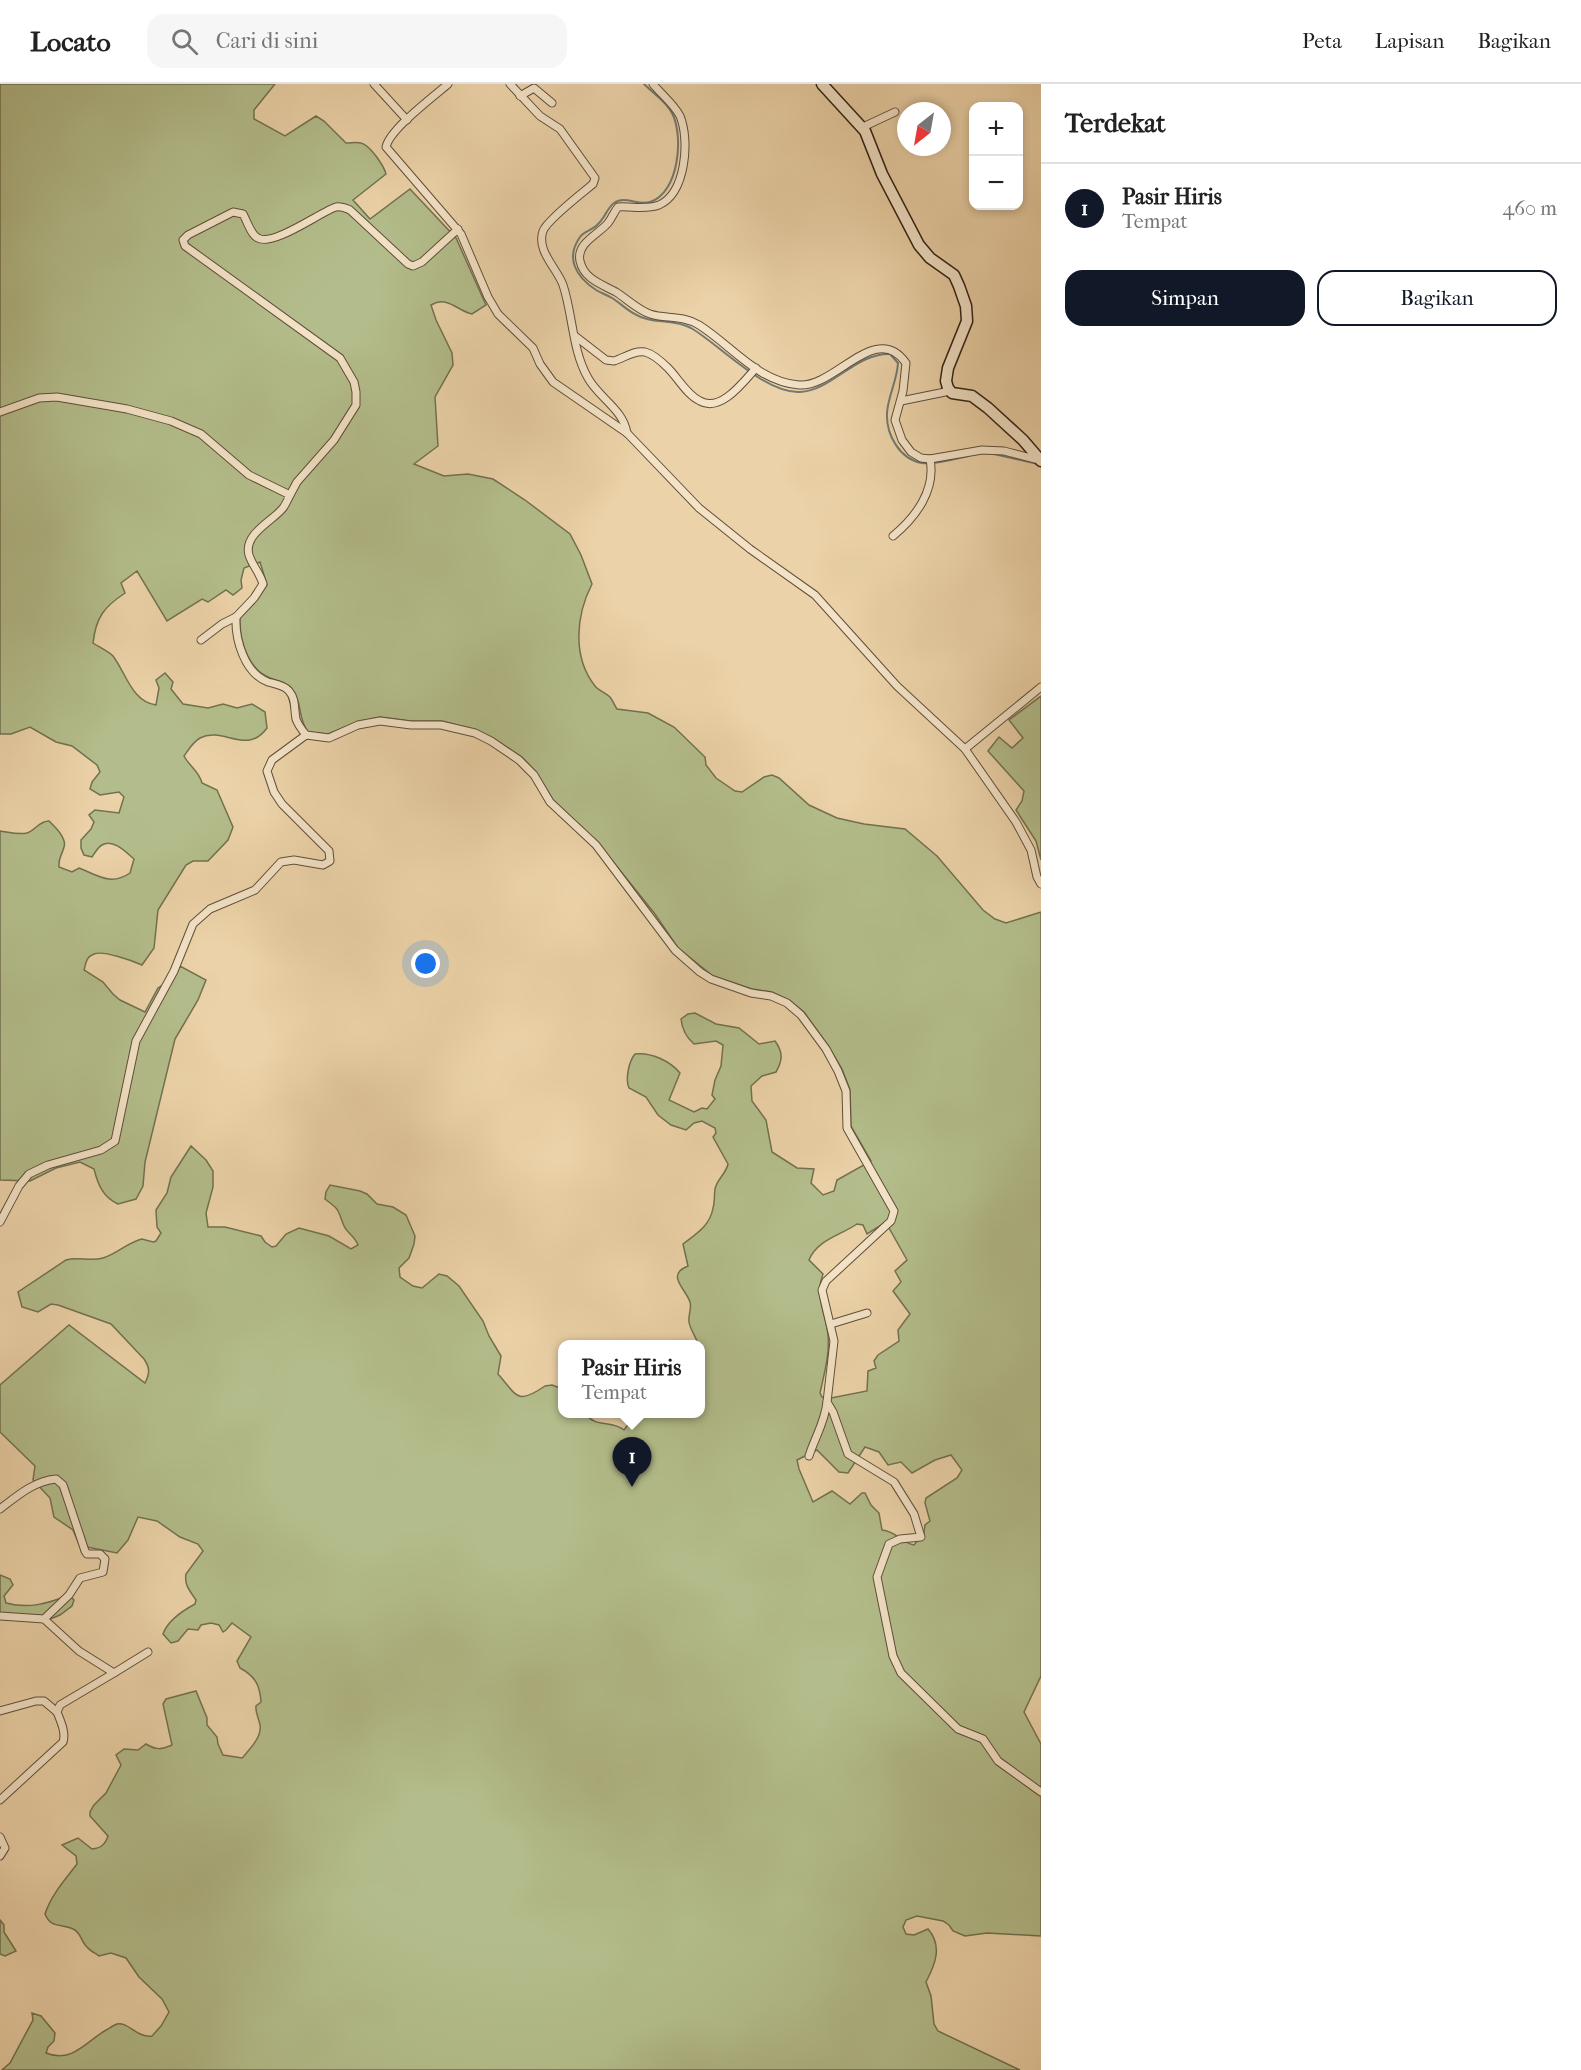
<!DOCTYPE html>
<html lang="id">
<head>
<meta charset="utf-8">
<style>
  body { margin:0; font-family:"IM FELL French Canon",serif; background:#f6f6f6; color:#222 }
  .controls { position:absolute; right:18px; top:18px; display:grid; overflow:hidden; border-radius:12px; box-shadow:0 3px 9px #0003 }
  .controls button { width:54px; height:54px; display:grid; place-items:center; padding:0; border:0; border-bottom:2px solid #e0e0e0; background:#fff; color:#222; font:30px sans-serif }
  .compass { position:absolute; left:897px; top:18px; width:54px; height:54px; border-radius:50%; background:#fff; box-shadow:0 3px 9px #0003; rotate:211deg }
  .you { position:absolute; left:426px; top:880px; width:21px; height:21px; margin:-15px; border:4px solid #fff; border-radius:50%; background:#1a73e8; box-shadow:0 0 0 9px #1a73e833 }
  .badge { display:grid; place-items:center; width:39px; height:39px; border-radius:50%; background:#111827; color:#fff; font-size:20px; font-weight:700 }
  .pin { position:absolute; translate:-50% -50px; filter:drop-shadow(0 2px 3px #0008) }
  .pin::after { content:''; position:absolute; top:32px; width:21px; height:18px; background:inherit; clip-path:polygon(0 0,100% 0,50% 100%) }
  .popup { position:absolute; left:558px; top:1256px; width:147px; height:78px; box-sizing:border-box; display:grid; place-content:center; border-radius:12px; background:#fff; filter:drop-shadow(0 2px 4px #0005); font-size:20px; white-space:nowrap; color:#767676 }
  .popup b { font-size:22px; color:#222 }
  .popup::after { content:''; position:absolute; left:50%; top:100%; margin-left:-12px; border:12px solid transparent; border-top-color:#fff }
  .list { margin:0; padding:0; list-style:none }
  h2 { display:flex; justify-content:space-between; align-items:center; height:78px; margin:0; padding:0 24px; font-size:26px }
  h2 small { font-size:20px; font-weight:400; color:#767676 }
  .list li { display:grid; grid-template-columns:39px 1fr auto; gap:18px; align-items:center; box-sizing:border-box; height:90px; padding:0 24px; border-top:2px solid #e0e0e0 }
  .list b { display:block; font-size:22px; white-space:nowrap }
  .list p { margin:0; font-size:20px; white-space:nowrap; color:#767676 }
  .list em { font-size:20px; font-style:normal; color:#767676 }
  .actions { display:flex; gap:12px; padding:18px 24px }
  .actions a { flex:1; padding:14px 0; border:2px solid #111827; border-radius:18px; text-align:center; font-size:21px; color:#111827 }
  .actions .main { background:#111827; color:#fff }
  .icon { flex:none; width:33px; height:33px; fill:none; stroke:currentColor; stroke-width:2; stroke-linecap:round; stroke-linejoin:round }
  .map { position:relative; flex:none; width:1041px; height:1986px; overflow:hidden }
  header { display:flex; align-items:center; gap:36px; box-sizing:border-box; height:84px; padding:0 30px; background:#fff; border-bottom:2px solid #e0e0e0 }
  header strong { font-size:28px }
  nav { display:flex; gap:33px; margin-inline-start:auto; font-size:21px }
  .search { width:420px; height:54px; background:#f6f6f6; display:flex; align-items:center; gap:15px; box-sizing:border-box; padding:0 21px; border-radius:18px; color:#767676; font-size:22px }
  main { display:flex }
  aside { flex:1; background:#fff }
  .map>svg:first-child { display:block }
</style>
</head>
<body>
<header>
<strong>Locato</strong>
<div class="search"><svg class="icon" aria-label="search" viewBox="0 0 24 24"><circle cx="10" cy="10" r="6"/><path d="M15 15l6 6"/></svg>Cari di sini</div>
<nav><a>Peta</a><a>Lapisan</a><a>Bagikan</a></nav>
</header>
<main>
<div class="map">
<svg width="1041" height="1986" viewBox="0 0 1041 1986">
  <rect width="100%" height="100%" fill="#ecd2a8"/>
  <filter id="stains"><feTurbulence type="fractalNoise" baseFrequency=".00333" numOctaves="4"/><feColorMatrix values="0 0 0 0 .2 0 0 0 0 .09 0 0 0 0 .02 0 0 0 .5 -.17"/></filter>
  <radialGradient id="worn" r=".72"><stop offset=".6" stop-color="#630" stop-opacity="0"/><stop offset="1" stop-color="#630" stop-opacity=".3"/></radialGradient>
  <!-- green -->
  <g fill="#b3bd8b" stroke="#727050" stroke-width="1.5" fill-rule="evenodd">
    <path d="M0 0H275L254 26V35L285 52 316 32 324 37 346 59C351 59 357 58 361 59 370 61 384 82 386 90L353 116 370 135 410 105 456 154 486 221 472 230C457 227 448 211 431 221L436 236 452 269 453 281 435 313 438 362 414 380 444 392 468 390 493 395 525 416 570 450 581 471 592 500C576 531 572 573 595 602 599 607 606 609 610 613 613 617 615 622 617 625L648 629 674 643 705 673 706 681 716 694 735 707 742 708 764 693 772 691 779 694 809 721 837 734 864 740 905 745 937 772 983 826 995 835 1006 839 1041 828V1592L1024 1628 1041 1660V1852L987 1849 965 1852 953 1847 949 1841 943 1837 917 1832 906 1836 903 1843 906 1850 914 1851 928 1845C943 1862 935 1881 926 1898L931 1912 934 1940 938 1947 1020 1986H2L10 1979 33 1936 32 1929 41 1932 55 1949 54 1957 48 1963 46 1969C73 1980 87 1956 108 1945 111 1943 114 1941 117 1940 129 1938 137 1954 152 1952L161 1942 169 1928 162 1915 139 1893 126 1874 111 1869 99 1872C95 1869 90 1867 87 1863 81 1858 81 1848 73 1845 61 1839 51 1845 45 1830 51 1811 65 1796 77 1780L76 1772 62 1761 78 1754 92 1765C101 1764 105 1761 108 1752L90 1732V1728L94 1721 106 1709 121 1681 116 1671 124 1665 138 1666 146 1660C156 1666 161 1666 172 1661L163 1620 166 1615 196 1607 207 1634V1641L217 1653 218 1660 223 1671 242 1674C250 1665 262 1653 260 1641 259 1634 255 1629 256 1622L261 1618C260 1601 255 1592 240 1584L237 1577 251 1553 232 1539 226 1546 223 1548 219 1541 211 1539 201 1541 198 1546 188 1545 178 1557 171 1559 163 1550C168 1536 182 1527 195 1520L196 1516C190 1507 184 1501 186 1490L203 1467 198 1460 180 1453 157 1437 138 1433 128 1456 117 1469 82 1462 79 1460 73 1446 54 1433 50 1414 33 1396 35 1382 0 1348V1301L69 1241 145 1299C150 1289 150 1284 144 1275L111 1240 58 1221 51 1220 38 1228 22 1223 18 1208 66 1176C78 1172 90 1178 103 1174 117 1170 128 1158 142 1155L153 1158 156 1157 161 1149 157 1143 156 1126 167 1109 171 1093 191 1062 206 1076 213 1087V1103L206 1129 208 1143H225L261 1152 265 1158 272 1163 276 1162 286 1150 299 1144 329 1152 351 1165 358 1161C355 1152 347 1149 344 1142 337 1125 341 1127 325 1115L326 1108 330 1101 360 1107 367 1110 377 1120 393 1123 406 1131 415 1152 414 1160 409 1174 399 1184 400 1193 413 1202 422 1204 439 1190 447 1192 459 1202 483 1237 489 1252 501 1272 498 1290C517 1311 516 1322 545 1302L552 1301 563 1305V1330H586C595 1344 612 1336 624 1346L636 1330H701V1260H698C696 1253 690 1245 689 1238 688 1231 692 1224 690 1218 686 1205 665 1191 688 1182L683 1160C696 1150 710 1142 713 1124 715 1118 714 1111 715 1105 717 1095 726 1090 728 1080L713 1053 716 1049 715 1044 702 1037 694 1039 686 1046 671 1041 658 1031 646 1013 629 1004C625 995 629 977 635 970 651 968 670 977 680 989L669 1016 694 1028 702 1024 707 1025 715 1015 712 1011 715 996 721 982 723 961 716 957 694 960C687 954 682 945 681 935L688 930 695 929 716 940 739 944 759 960 775 957C783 968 783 976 776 988L762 992 751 1002 752 1017 766 1036 772 1068 797 1084 814 1085 811 1099 823 1111 834 1107 837 1096 871 1077 851 1042 850 1006 842 985 829 963 804 928 789 916 772 908 752 905 713 892 678 864 655 830 598 759 553 716 536 688 522 673 493 654 476 646 442 637H411L380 633 357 638 328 650 308 648C298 635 302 620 294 608 288 597 276 598 266 592 247 582 239 554 240 534L257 516 267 501 260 478 244 484 241 496 242 504 233 511 226 506 208 518 202 515 167 537 137 487 121 499 125 509C104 523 96 533 93 559 99 563 108 567 113 572 126 589 132 618 156 621L159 604 156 596 165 589 173 598 171 605 183 620 208 624 223 620 237 624 252 620 265 628 267 644C247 672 223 642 200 654 193 658 189 665 184 672 189 682 199 687 202 699L217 706 233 743 228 756 208 777H193L186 781 158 826 154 864 142 881C133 877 103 866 94 870 86 873 86 879 84 886L103 898 113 910 120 916 145 928 158 904 174 894 180 882 206 896 198 916 175 955 145 1078 143 1102 136 1115 118 1120C103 1113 98 1101 94 1085L80 1078 56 1084 30 1097 0 1096V747C8 748 18 751 27 749 36 746 39 737 49 737 55 743 67 754 64 763 62 771 58 774 59 783L72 788 79 784C99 792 111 802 130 789L134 775C127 769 113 754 102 761 98 763 94 770 92 773L84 771 81 764V756L91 745 94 738 89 731 95 726 119 729 124 713 119 708 100 711 90 705 92 698 100 688 97 681 72 662 56 658 30 643 11 650H0ZM857 1140 863 1141 867 1150 883 1140 889 1144 907 1176 895 1187 901 1198 893 1207 910 1230 898 1246 899 1257 878 1271 874 1277 876 1284 868 1287 867 1307 831 1314 822 1313 820 1309C824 1290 830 1270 828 1251 826 1229 814 1212 823 1190L809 1176C817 1156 841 1151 857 1140ZM865 1363 879 1368 888 1381 901 1378 912 1389 935 1376 951 1371 962 1386 957 1394 926 1414 925 1419 930 1437 925 1441 924 1449 914 1461C898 1457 898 1448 882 1446L879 1429 871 1421 865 1409H862L850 1420 832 1407 813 1418 799 1385 797 1376 817 1366 839 1388 848 1389Z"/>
    <path d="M1041 612V776L1036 757 1016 726 1022 717 1024 707 988 667 999 653 1012 664 1023 654 1009 636Z"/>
    <path d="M0 1491 10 1495 13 1501 4 1512 6 1519C28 1525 47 1520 69 1511L74 1516 72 1522 60 1531 43 1538 0 1534Z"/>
    <path d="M0 1836 4 1841V1848L16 1867 5 1872 0 1870Z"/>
  </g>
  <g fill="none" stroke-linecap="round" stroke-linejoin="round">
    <!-- stream -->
    <g stroke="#717a74" stroke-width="2">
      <path d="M644 0C654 10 666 17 672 29 684 52 679 109 650 118 638 122 625 111 614 119 607 124 605 134 598 140 593 146 584 147 580 153 565 174 576 193 596 206 601 209 607 211 612 214 623 221 633 232 647 235 662 239 676 236 691 244 720 261 765 310 800 308 833 306 855 269 890 270L898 279C897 297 888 312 887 329 886 350 899 375 922 379 936 381 954 375 968 372"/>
      <path d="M994 370 1038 380"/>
    </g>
    <defs>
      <g id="street">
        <path d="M374 0 407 36"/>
        <path d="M448 0C433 13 390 45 386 63L461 150 488 213 498 230 533 264 540 280 553 298 627 349 699 424 750 465 815 511 897 602 965 665 1016 738 1031 766 1037 793 1041 800"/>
        <path d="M510 0 540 32 560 45 595 94 593 100C582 109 547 136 543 147 536 167 557 184 563 201 573 231 572 266 588 294 599 314 623 325 627 349"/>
        <path d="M653 0C661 10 674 20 680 32 690 56 686 109 659 121 645 126 632 122 618 123 614 128 612 134 608 139 599 150 576 159 580 177 584 195 601 200 616 208 627 215 638 226 650 230 665 235 683 231 699 241 731 261 758 298 799 301 835 304 876 236 906 279L903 307 895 336 902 356 911 368 921 374 930 375 982 366 1004 367 1039 376"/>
        <path d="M520 12 534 4 552 19"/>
        <path d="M863 43 895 28"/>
        <path d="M575 252 606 276 614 277C624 274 634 266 645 268 653 270 662 278 668 284 678 294 687 311 700 317 721 329 744 297 756 284"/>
        <path d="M901 317 950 307"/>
        <path d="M0 328 39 314 57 313 127 325 171 337 201 350 249 391 290 411C288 415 286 420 283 424 273 437 243 450 249 471 252 481 260 489 263 500L254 514 236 533C235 555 244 589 268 598 275 600 284 601 289 607 296 615 294 625 296 635 298 641 302 646 306 651L329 654 358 641 380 637 411 641H441L475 649 491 657 519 676 534 691 550 718 596 761 675 866 700 888 711 895 751 909 771 912 787 919 801 931 826 965 838 987 846 1007 847 1044 894 1127 891 1137 826 1197 822 1206 834 1257 827 1318 833 1328 848 1370 894 1398 914 1430 921 1453 900 1455 889 1460 877 1493 893 1572 901 1589 958 1645 983 1655 998 1677 1041 1708"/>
        <path d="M290 411 297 398 334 356 356 321V308L354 298 340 274 185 162 183 156 188 151 233 128 243 130C247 137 251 151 258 154 273 163 322 127 336 123 341 122 345 124 350 126L408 180 413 182 422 178 458 145"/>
        <path d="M893 452C916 433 936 406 930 375"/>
        <path d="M201 556 222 540 236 533"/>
        <path d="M965 665 1041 603"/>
        <path d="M0 1138 19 1102 29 1090 48 1081 101 1066 115 1057 136 957 174 887 193 840 210 825 255 806 281 778 294 776 323 781 330 777 329 767 282 720 274 708 267 687 272 676 306 651"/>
        <path d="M831 1240 867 1229"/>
        <path d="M809 1372C815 1353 825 1338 827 1318"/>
        <path d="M0 1425C17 1412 34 1397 56 1395L63 1401 85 1467 87 1470H100L105 1475 103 1488 80 1494 69 1511 44 1535"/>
        <path d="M0 1532 44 1535 79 1567 114 1589 60 1621 57 1628C61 1638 66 1649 63 1658L0 1716"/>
        <path d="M114 1589 148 1568"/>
        <path d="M0 1627 36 1617H44L57 1628"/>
        <path d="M0 1753 5 1764 0 1772"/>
      </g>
      <path id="secondary" d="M822 0 865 47 882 90 919 161 930 174 954 191 959 202 966 222 967 237 948 284 946 297 948 304 952 309 972 312 988 324 1023 356 1041 377"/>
    </defs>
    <!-- street casing -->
    <use href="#street" stroke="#5f4e3a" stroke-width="9"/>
    <!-- secondary casing -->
    <use href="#secondary" stroke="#302216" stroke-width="13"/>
    <!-- street -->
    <use href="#street" stroke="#f3e2c6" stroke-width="7"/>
    <!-- secondary -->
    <use href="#secondary" stroke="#f3e2c6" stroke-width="10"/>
  </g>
  <rect width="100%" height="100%" filter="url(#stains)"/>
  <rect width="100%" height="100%" fill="url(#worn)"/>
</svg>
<div class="controls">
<button>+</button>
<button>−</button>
</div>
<svg class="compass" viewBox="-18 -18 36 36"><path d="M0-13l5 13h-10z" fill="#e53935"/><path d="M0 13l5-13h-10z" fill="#767676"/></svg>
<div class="you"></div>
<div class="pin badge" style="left:632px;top:1403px">1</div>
<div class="popup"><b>Pasir Hiris</b>Tempat</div>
</div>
<aside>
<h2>Terdekat<small></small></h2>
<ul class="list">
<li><span class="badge">1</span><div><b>Pasir Hiris</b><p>Tempat</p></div><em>460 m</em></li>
</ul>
<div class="actions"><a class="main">Simpan</a><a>Bagikan</a></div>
</aside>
</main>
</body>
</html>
